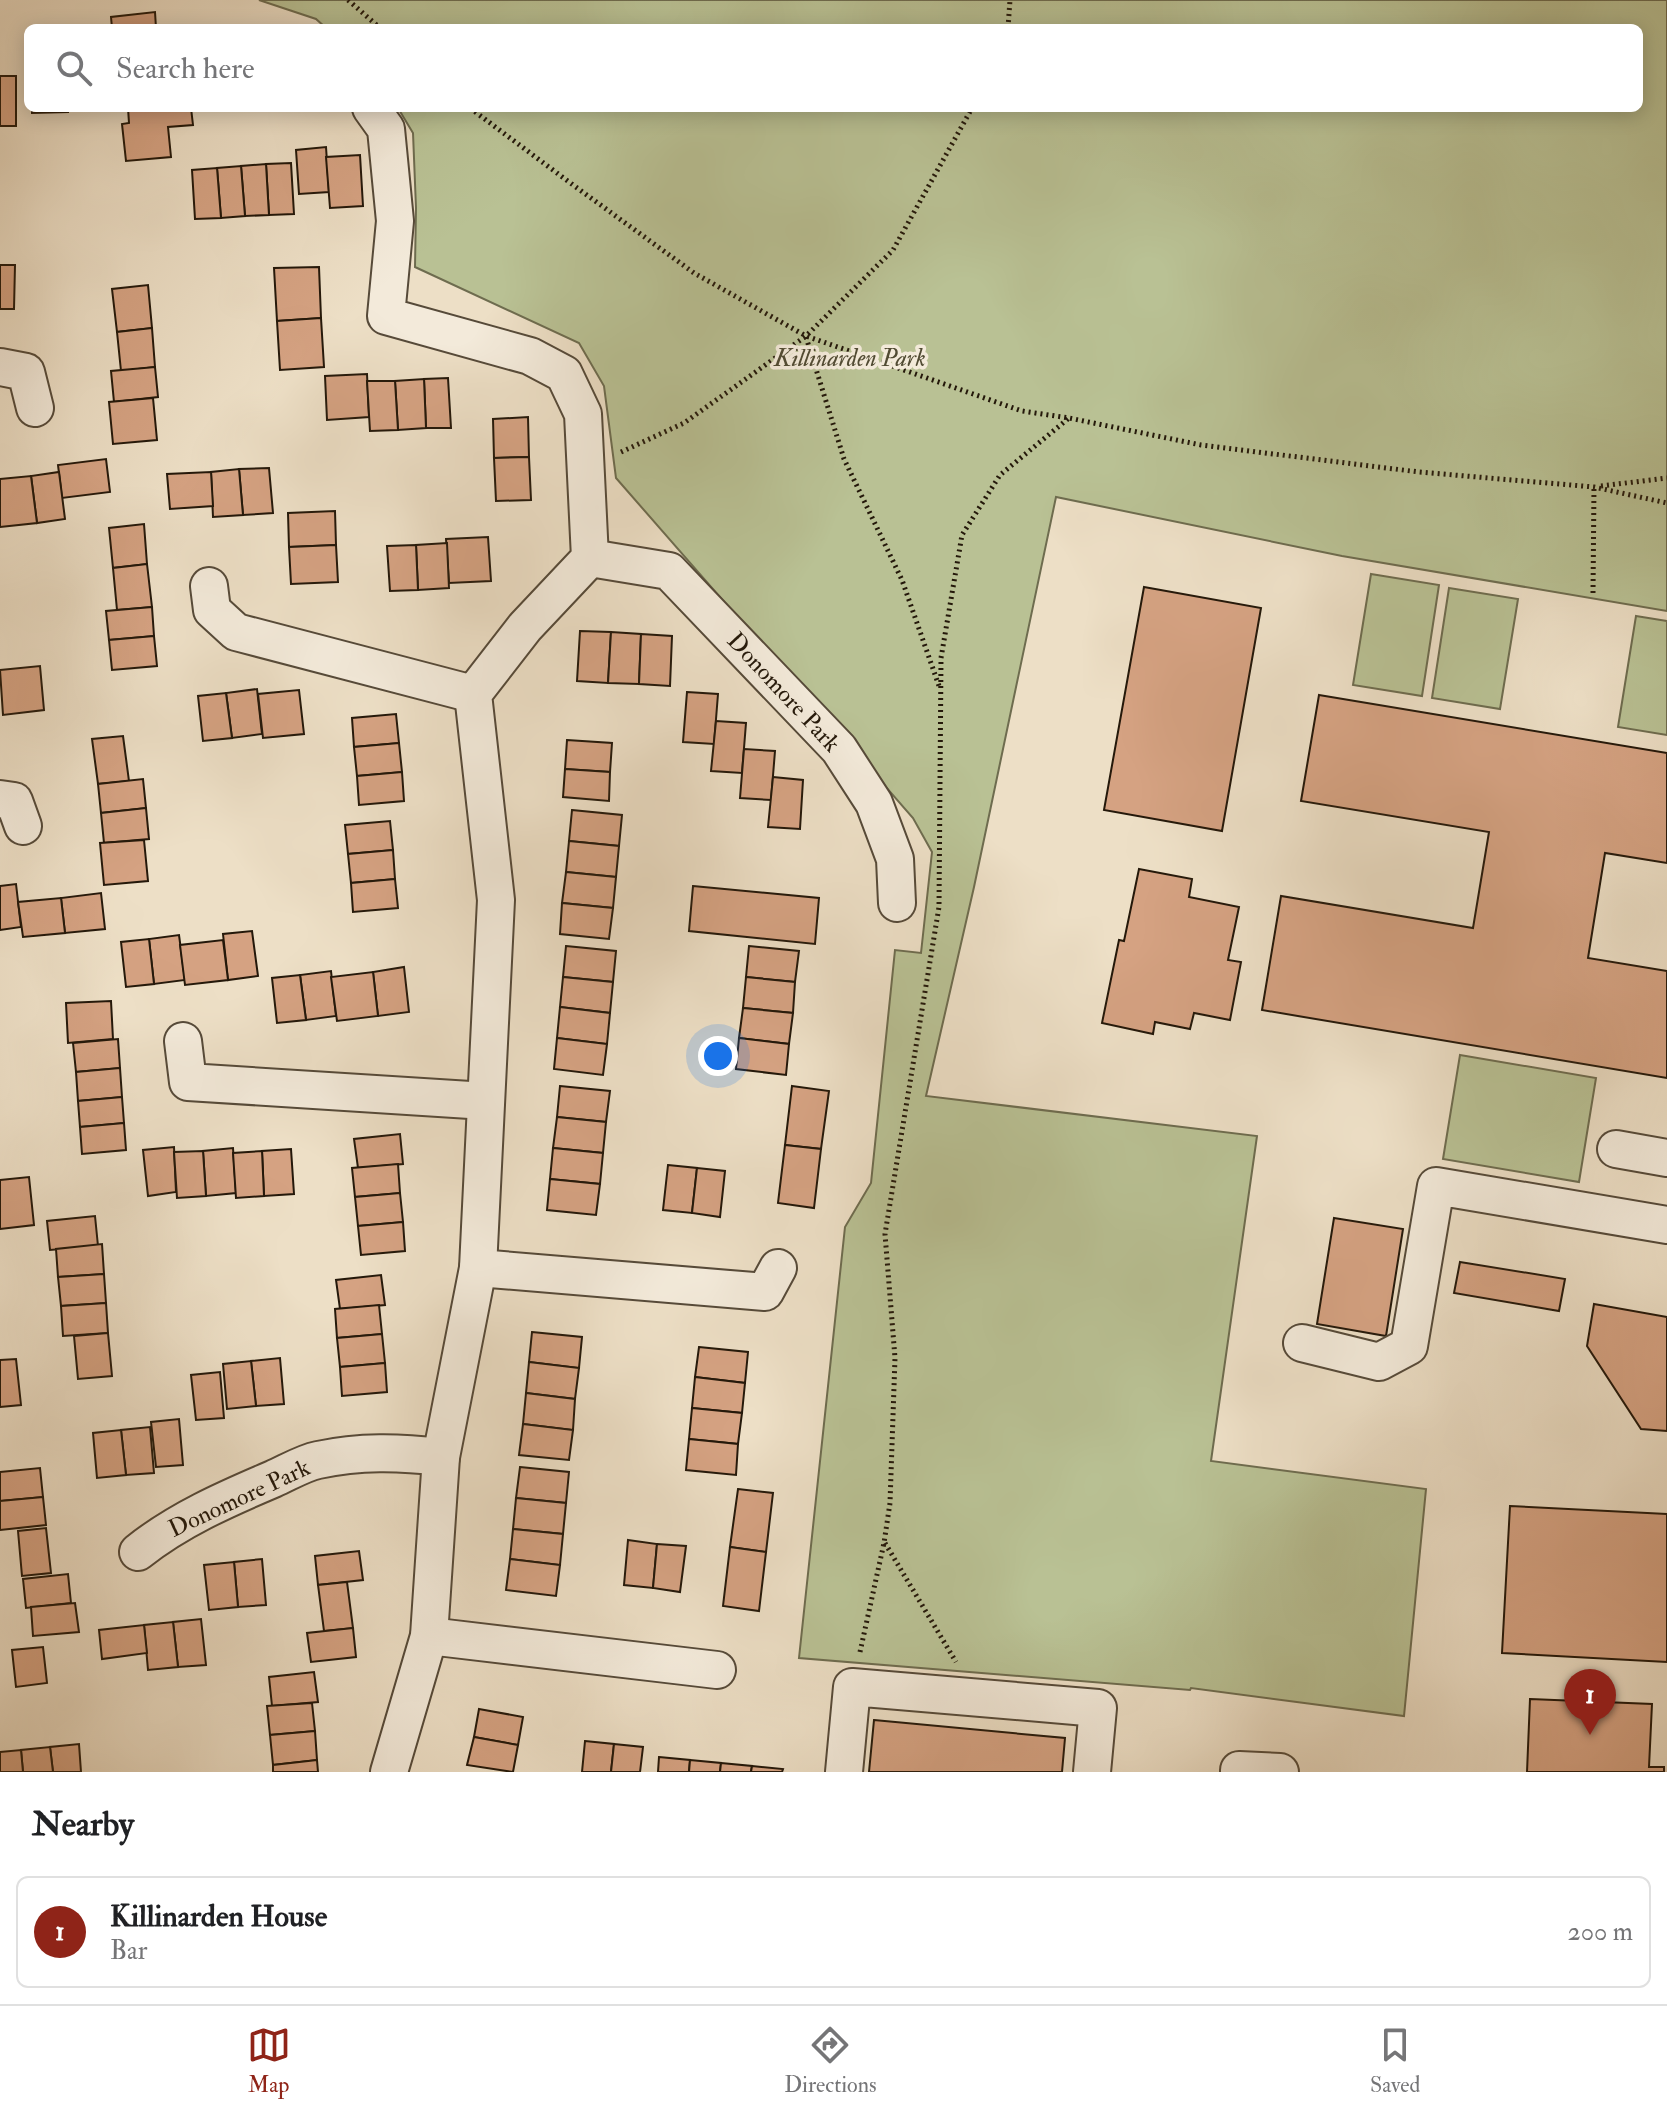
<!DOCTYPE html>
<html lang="en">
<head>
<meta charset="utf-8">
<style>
  body { margin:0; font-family:"IM FELL Double Pica",serif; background:#f6f6f6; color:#202124 }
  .you { position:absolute; left:718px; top:1056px; width:28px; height:28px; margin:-20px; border:6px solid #fff; border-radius:50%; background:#1a73e8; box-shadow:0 0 0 12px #1a73e833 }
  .badge { display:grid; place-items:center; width:52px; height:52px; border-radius:50%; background:#8f2418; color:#fff; font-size:26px; font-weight:700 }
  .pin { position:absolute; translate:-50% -66px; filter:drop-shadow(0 2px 4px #0008) }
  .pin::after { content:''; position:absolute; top:42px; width:28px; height:24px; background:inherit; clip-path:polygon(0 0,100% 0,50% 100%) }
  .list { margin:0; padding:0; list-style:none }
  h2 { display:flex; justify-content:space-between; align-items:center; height:104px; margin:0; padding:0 32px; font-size:34px }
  h2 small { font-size:26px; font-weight:400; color:#757577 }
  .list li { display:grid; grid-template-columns:52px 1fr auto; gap:24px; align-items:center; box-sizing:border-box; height:112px; margin:0 16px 16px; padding:0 16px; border:2px solid #e0e0e0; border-radius:12px }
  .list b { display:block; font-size:30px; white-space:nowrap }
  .list p { margin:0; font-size:26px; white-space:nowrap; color:#757577 }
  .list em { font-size:26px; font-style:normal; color:#757577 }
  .icon { flex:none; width:44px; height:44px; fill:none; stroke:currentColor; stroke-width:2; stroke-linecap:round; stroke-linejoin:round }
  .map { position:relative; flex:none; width:1667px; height:1772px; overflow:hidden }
  .search { position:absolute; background:#fff; box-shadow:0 4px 20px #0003; left:24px; right:24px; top:24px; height:88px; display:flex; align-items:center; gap:20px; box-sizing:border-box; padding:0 28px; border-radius:12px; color:#757577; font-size:30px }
  .sheet { height:232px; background:#fff }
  nav { display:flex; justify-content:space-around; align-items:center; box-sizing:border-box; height:112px; border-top:2px solid #e0e0e0; background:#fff; font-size:22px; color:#757577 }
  nav a { display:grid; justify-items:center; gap:4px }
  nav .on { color:#8f2418 }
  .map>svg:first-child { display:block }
</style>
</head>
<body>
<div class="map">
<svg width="1667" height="1772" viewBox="0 0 1667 1772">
  <rect width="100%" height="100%" fill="#eddfc6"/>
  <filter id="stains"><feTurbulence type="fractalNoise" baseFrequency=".0025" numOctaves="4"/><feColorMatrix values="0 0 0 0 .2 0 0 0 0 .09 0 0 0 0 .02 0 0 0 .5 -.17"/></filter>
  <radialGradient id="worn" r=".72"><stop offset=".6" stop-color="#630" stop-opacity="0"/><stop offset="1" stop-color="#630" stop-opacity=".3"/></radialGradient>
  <!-- green -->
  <g fill="#b9c194" stroke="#6e6c4f" stroke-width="2">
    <path d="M259 0H1667V611L1342 556 1056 497 974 887 926 1096 1257 1136 1211 1461 1426 1489 1404 1716 1191 1688 1190 1690 799 1658 845 1227 871 1183 895 950 921 953 932 852 913 818 616 478 604 386 579 343 415 267 416 208 413 133 398 108H1639V28H326L316 19Z"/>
    <path d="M1371 574 1439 585 1422 696 1353 685Z"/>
    <path d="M1449 588 1518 599 1500 709 1432 698Z"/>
    <path d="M1636 616 1667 621V735L1618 727Z"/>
    <path d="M1460 1055 1596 1078 1579 1182 1443 1159Z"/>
  </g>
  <!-- building -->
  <g fill="#d5a282" stroke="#24180a" stroke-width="2">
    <path d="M155 12 156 28H112L111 17Z"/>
    <rect x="0" y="76" width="16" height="50"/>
    <path d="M32 108H68V112L32 113Z"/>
    <path d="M128 108H191L193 125 168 127 171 157 126 161 122 124 129 123Z"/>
    <path d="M326 147 329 192 299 194 296 150Z"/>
    <path d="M360 155 363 206 330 208 326 157Z"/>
    <path d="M291 163 294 214 269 215 266 164Z"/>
    <path d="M266 164 269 215 245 216 241 166Z"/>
    <path d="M241 166 245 216 221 218 217 168Z"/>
    <path d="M217 168 221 218 195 219 192 170Z"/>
    <path d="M0 265H15L14 309H0Z"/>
    <path d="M319 267 321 318 277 321 274 268Z"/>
    <path d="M148 285 152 328 117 332 112 289Z"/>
    <path d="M321 318 324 367 280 370 277 321Z"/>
    <path d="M152 328 155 367 121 371 117 332Z"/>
    <path d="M155 367 158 397 114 402 111 371Z"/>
    <path d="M367 374 369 417 327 420 325 376Z"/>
    <path d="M448 378 451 428H426L424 379Z"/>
    <path d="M424 379 426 428 398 430 395 381Z"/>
    <path d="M367 381H395L398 430 370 431Z"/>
    <path d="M153 398 157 440 113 444 109 402Z"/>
    <path d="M528 417 529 457 494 458 493 419Z"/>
    <path d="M529 457 531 500 496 501 494 458Z"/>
    <path d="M106 459 110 492 62 498 58 465Z"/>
    <path d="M269 468 273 513 243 515 239 469Z"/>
    <path d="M239 469 243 515 213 517 211 472Z"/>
    <path d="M59 472 65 519 37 523 31 476Z"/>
    <path d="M211 472 213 506 170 509 167 474Z"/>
    <path d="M31 476 37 523 0 527V479Z"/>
    <path d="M335 511 336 545 289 547 288 513Z"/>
    <path d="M144 524 147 564 113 568 109 528Z"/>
    <path d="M488 537 491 581 449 583 446 539Z"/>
    <path d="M447 543 449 588 418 590 416 545Z"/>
    <path d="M336 545 338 582 291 584 289 547Z"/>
    <path d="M416 545 418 590 390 591 387 546Z"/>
    <path d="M147 564 152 607 117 610 113 568Z"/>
    <path d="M1144 587 1261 608 1222 831 1104 810Z"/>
    <path d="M152 607 154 636 109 640 106 611Z"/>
    <path d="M580 631 611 632 608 683 577 681Z"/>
    <path d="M611 632 641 634 639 684 608 683Z"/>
    <path d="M641 634 672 636 670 686 639 684Z"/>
    <path d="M154 636 157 666 112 670 109 640Z"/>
    <path d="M40 666 44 710 3 715 0 670Z"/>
    <path d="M257 689 262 734 232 738 226 693Z"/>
    <path d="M299 690 304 734 263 738 258 694Z"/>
    <path d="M687 692 718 694 714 744 683 742Z"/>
    <path d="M226 693 232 738 203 741 198 696Z"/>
    <path d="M1319 695 1667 753V863L1605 853 1588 958 1667 971V1078L1262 1010 1281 896 1473 928 1489 832 1301 801Z"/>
    <path d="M396 714 399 743 354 747 352 718Z"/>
    <path d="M716 721 746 723 742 773 711 771Z"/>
    <path d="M123 736 129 781 98 784 92 739Z"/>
    <path d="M567 740 612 743 610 772 565 769Z"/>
    <path d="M399 743 402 772 357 776 354 747Z"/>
    <path d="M744 749 775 751 771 800 740 798Z"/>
    <path d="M565 769 610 772 609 801 563 797Z"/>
    <path d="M402 772 404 801 359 805 357 776Z"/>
    <path d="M773 777 803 780 800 829 768 827Z"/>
    <path d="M143 779 146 808 101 813 98 784Z"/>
    <path d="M146 808 149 839 104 843 101 813Z"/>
    <path d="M572 810 622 815 619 846 569 841Z"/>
    <path d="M390 821 393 850 348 854 345 825Z"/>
    <path d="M144 840 148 881 104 885 100 843Z"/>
    <path d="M569 841 619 846 616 877 566 872Z"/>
    <path d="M393 850 395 879 351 883 348 854Z"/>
    <path d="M1139 869 1192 879 1189 897 1239 907 1228 960 1241 962 1230 1020 1194 1013 1190 1029 1155 1022 1153 1034 1102 1023 1119 940 1124 941Z"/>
    <path d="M566 872 616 877 613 908 562 903Z"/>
    <path d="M395 879 398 908 353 912 351 883Z"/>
    <path d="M16 884 21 927 0 930V886Z"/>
    <path d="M693 886 819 898 815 944 689 931Z"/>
    <path d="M101 893 105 929 65 933 61 898Z"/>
    <path d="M61 898 65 933 23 937 18 902Z"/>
    <path d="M562 903 613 908 609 939 560 934Z"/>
    <path d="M252 931 258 976 228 980 223 934Z"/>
    <path d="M179 935 185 980 154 984 149 939Z"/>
    <path d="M149 939 154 984 126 987 121 942Z"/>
    <path d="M223 940 228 980 185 985 180 945Z"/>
    <path d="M566 946 616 951 613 982 563 977Z"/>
    <path d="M749 946 799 951 795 982 746 977Z"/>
    <path d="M404 967 409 1012 378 1016 373 972Z"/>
    <path d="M331 971 336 1016 306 1020 300 975Z"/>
    <path d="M373 972 378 1016 337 1021 331 977Z"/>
    <path d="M300 975 306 1020 277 1023 272 978Z"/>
    <path d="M563 977 613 982 610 1013 560 1007Z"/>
    <path d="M746 977 795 982 793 1013 743 1008Z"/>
    <path d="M111 1001 113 1039 68 1043 66 1003Z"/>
    <path d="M560 1007 610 1013 607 1044 557 1038Z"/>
    <path d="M743 1008 793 1013 789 1044 739 1038Z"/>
    <path d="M557 1038 607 1044 603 1075 554 1069Z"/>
    <path d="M739 1038 789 1044 786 1075 736 1069Z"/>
    <path d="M118 1039 120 1068 76 1072 73 1043Z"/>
    <path d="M120 1068 122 1097 78 1101 76 1072Z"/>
    <path d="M560 1086 610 1091 606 1122 557 1117Z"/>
    <path d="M792 1086 829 1091 821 1149 785 1145Z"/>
    <path d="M122 1097 124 1123 80 1127 78 1101Z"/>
    <path d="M557 1117 606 1122 603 1153 553 1148Z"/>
    <path d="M124 1123 126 1150 82 1154 80 1127Z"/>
    <path d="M400 1134 403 1164 358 1168 354 1139Z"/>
    <path d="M785 1145 821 1149 814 1208 778 1203Z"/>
    <path d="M174 1147 176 1192 148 1196 143 1150Z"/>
    <path d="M233 1148 236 1193 206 1196 203 1151Z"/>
    <path d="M553 1148 603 1153 600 1184 550 1179Z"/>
    <path d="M291 1149 294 1194 264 1196 262 1151Z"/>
    <path d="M203 1151 206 1196 177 1198 174 1152Z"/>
    <path d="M262 1151 264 1196 236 1198 233 1153Z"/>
    <path d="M398 1164 400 1193 355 1197 352 1168Z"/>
    <path d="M668 1165 697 1168 692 1213 663 1210Z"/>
    <path d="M697 1168 725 1171 720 1217 692 1213Z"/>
    <path d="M29 1177 34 1225 0 1229V1180Z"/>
    <path d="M550 1179 600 1184 596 1215 547 1210Z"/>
    <path d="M400 1193 403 1222 358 1226 355 1197Z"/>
    <path d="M95 1216 98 1246 50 1250 47 1221Z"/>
    <path d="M1334 1218 1403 1229 1386 1336 1317 1324Z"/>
    <path d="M403 1222 405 1251 361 1255 358 1226Z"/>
    <path d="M102 1244 104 1274 58 1277 56 1249Z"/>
    <path d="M1460 1262 1565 1279 1559 1311 1454 1293Z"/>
    <path d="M104 1274 106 1303 61 1306 58 1277Z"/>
    <path d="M381 1275 385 1305 340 1309 336 1280Z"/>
    <path d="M106 1303 108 1333 63 1336 61 1306Z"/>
    <path d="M1594 1304 1667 1317V1431L1641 1429 1587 1346Z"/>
    <path d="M379 1305 382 1334 337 1338 335 1309Z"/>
    <path d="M532 1332 582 1337 579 1368 529 1362Z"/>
    <path d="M108 1333 112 1376 78 1379 74 1336Z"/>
    <path d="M382 1334 385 1363 340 1367 337 1338Z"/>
    <path d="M699 1347 748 1352 745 1383 695 1377Z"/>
    <path d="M280 1358 284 1404 256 1406 251 1361Z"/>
    <path d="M16 1359 21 1405 0 1407V1360Z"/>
    <path d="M251 1361 256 1406 227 1409 223 1364Z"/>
    <path d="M529 1362 579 1368 575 1399 526 1393Z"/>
    <path d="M385 1363 387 1392 342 1396 340 1367Z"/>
    <path d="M220 1372 224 1418 196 1420 191 1375Z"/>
    <path d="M695 1377 745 1383 742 1413 692 1408Z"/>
    <path d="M526 1393 575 1399 573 1430 523 1424Z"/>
    <path d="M692 1408 742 1413 738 1444 689 1439Z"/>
    <path d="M179 1419 183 1465 156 1467 151 1422Z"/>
    <path d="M523 1424 573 1430 569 1460 519 1455Z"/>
    <path d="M150 1427 154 1473 126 1475 121 1430Z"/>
    <path d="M121 1430 126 1475 97 1478 93 1433Z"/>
    <path d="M689 1439 738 1444 736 1475 686 1470Z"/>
    <path d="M520 1467 569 1472 566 1503 516 1498Z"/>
    <path d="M40 1468 43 1497 0 1501V1472Z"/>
    <path d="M738 1489 773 1493 766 1552 730 1547Z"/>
    <path d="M43 1497 46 1525 0 1530V1501Z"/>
    <path d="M516 1498 566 1503 563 1534 513 1529Z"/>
    <path d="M1510 1506 1667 1514V1662L1502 1653Z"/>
    <path d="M46 1528 51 1573 22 1576 18 1531Z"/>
    <path d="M513 1529 563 1534 560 1565 510 1559Z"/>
    <path d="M628 1540 657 1544 653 1588 624 1585Z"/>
    <path d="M657 1544 686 1546 680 1592 653 1588Z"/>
    <path d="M730 1547 766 1552 759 1611 723 1606Z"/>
    <path d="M359 1551 363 1580 318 1585 315 1556Z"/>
    <path d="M262 1559 266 1605 238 1607 234 1562Z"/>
    <path d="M510 1559 560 1565 556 1596 506 1590Z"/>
    <path d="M234 1562 238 1607 209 1610 204 1565Z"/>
    <path d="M68 1574 71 1603 26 1608 23 1579Z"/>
    <path d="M347 1582 353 1628 324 1631 318 1585Z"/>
    <path d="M75 1603 79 1632 33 1636 31 1607Z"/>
    <path d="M201 1619 206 1665 178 1667 173 1622Z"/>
    <path d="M173 1622 178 1667 148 1670 144 1625Z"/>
    <path d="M144 1625 147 1653 102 1659 99 1630Z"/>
    <path d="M353 1628 356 1657 311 1662 307 1633Z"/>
    <path d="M43 1647 47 1683 16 1687 12 1650Z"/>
    <path d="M314 1672 318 1702 272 1706 269 1677Z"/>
    <path d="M1530 1699 1652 1704 1649 1767H1664V1772H1527Z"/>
    <path d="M312 1703 315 1731 270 1735 267 1706Z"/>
    <path d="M479 1709 523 1717 518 1745 474 1737Z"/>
    <path d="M874 1720 1065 1738 1062 1772H869Z"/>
    <path d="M315 1731 317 1760 273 1765 270 1735Z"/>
    <path d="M474 1737 518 1745 513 1772 467 1765Z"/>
    <path d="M585 1741 614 1744 611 1772H582Z"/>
    <path d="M79 1744 81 1772H53L50 1747Z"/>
    <path d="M614 1744 643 1747 640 1772H611Z"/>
    <path d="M50 1747 53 1772H23L21 1750Z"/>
    <path d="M21 1750 23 1772H0V1752Z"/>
    <path d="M659 1757 690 1760 689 1772H658Z"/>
    <path d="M317 1760 318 1772H273V1765Z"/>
    <path d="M690 1760 721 1763 720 1772H689Z"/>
    <path d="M721 1763 752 1766 751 1772H720Z"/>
    <path d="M752 1766 783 1769 782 1772H751Z"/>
  </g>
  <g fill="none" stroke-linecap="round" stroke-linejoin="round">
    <defs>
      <g id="minor">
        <path d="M371 108 386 129 395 221 386 316 530 356 564 374 583 414 590 558 525 627 473 694 496 900 478 1268 441 1457 429 1636 389 1772"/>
        <path d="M0 367 26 372 35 408"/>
        <path d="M590 558 669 571 839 749 874 803 895 859 897 903"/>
        <path d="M209 586 212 610 236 632 473 694"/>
        <path d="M0 799 14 801 23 826"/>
        <path d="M183 1041 188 1082 486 1101"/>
        <path d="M1616 1149 1667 1158"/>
        <path d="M478 1268 765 1292 778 1268"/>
        <path d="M1302 1343 1379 1362 1409 1346 1436 1186 1667 1225"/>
        <path d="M138 1552C178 1520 226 1499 273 1479 287 1473 303 1463 318 1460 360 1451 399 1452 441 1457"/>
        <path d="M429 1636 717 1670"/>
        <path d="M844 1772 852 1687 1098 1708 1092 1772"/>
        <path d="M1239 1772V1770L1280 1772"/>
      </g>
    </defs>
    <!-- minor casing -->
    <use href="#minor" stroke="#564a39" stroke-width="40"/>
    <!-- path -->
    <g stroke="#24180a" stroke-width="5" stroke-dasharray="2 4" stroke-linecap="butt">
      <path d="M348 0 380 28"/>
      <path d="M1008 28 1010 0"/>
      <path d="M470 108 569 182 694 273 806 336 1022 411 1069 418 1201 445 1419 472 1594 487 1667 503"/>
      <path d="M806 337 844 459 902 580 939 686"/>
      <path d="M621 452 684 423 806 336 893 250 972 108"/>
      <path d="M1601 486 1667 478"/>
      <path d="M1593 593 1594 487"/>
      <path d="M885 1543 956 1662"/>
      <path d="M860 1652 884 1543 890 1503 895 1358 885 1234 939 907 941 658 962 535 1000 475 1069 418"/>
    </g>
    <!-- minor -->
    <use href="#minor" stroke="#f3eada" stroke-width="36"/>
  </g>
  <g text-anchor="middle" stroke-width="7" stroke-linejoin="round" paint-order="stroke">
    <!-- park labels -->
    <g font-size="24" font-style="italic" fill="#514b33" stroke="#f3eada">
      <text x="850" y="366">Killinarden Park</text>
    </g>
    <!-- street labels -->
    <g font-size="24" fill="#24180a" stroke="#f3eada">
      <text transform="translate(784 692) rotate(47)" y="8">Donomore Park</text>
      <text transform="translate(239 1498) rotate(-25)" y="8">Donomore Park</text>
    </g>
  </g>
  <rect width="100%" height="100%" filter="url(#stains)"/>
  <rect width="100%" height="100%" fill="url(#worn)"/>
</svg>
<div class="you"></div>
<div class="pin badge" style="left:1590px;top:1735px">1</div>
<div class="search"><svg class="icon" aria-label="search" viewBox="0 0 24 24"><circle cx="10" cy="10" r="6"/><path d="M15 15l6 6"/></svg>Search here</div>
</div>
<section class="sheet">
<h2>Nearby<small></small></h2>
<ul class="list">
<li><span class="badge">1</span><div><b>Killinarden House</b><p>Bar</p></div><em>200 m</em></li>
</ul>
</section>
<nav>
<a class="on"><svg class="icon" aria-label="map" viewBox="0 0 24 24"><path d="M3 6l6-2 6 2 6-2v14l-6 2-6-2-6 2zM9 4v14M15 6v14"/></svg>Map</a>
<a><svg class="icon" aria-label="directions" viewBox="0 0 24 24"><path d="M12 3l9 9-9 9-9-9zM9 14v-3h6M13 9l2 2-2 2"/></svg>Directions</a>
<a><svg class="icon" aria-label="saved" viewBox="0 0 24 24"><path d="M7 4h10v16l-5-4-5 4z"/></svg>Saved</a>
</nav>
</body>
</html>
